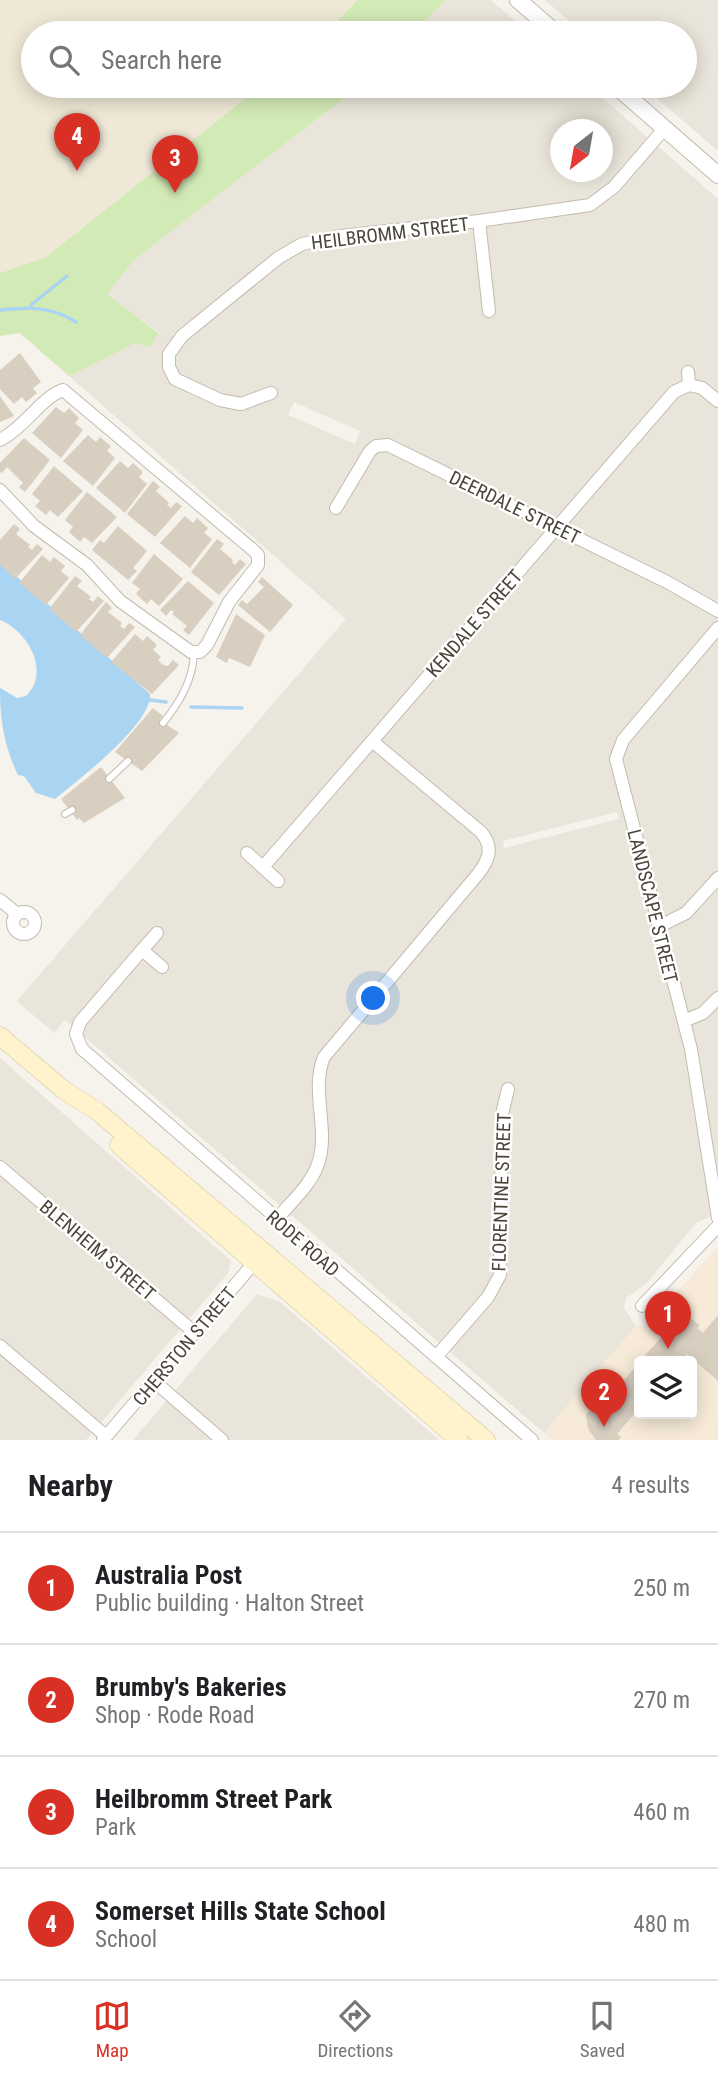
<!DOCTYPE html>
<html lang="en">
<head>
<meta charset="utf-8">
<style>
  body { margin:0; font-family:"Roboto Condensed",sans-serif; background:#f6f6f6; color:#202124 }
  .controls { position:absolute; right:21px; bottom:21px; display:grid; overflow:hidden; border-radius:7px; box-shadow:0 4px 18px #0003 }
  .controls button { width:63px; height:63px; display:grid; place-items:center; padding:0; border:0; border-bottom:2px solid #e0e0e0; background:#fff; color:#202124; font:35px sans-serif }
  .compass { position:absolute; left:550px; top:119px; width:63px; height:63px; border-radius:50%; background:#fff; box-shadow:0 4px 18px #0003; rotate:211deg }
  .you { position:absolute; left:374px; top:999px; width:24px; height:24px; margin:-18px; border:5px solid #fff; border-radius:50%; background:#1a73e8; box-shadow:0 0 0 10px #1a73e833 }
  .badge { display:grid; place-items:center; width:46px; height:46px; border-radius:50%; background:#d93025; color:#fff; font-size:23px; font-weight:700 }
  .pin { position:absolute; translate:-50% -58px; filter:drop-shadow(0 2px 4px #0008) }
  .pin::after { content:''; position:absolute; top:37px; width:24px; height:21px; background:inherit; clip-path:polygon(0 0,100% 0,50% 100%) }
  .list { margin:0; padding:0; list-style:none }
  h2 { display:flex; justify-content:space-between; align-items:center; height:91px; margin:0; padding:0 28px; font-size:30px }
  h2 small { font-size:23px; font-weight:400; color:#757577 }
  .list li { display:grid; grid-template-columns:46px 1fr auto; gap:21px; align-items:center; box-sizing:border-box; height:112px; padding:0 28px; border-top:2px solid #e0e0e0 }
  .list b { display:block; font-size:26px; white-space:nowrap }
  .list p { margin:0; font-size:23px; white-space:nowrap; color:#757577 }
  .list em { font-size:23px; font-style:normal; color:#757577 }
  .icon { flex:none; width:38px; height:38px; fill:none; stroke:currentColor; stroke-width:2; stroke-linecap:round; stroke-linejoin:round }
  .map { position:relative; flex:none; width:718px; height:1440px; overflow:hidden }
  .search { position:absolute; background:#fff; box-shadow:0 4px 18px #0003; left:21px; right:21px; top:21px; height:77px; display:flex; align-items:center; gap:18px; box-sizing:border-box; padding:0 24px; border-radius:38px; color:#757577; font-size:26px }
  .sheet { height:539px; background:#fff }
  nav { display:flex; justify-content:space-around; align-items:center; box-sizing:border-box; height:98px; border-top:2px solid #e0e0e0; background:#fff; font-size:19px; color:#757577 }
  nav a { display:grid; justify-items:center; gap:4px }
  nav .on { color:#d93025 }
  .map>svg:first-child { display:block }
</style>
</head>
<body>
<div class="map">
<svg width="718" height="1440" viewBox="0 0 718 1440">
  <rect width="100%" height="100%" fill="#f6f3ec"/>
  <!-- residential -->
  <g fill="#eae5da" fill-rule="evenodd">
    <path d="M446 0H491L529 33H413Z"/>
    <path d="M545 0H718V151L643 86H685V33H583Z"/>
    <path d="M360 86H589L718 199V1214L697 1222 646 1284 626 1298 624 1308 636 1326 544 1433 65 1020 54 1033 17 1001 346 619 69 376 135 342 151 347 158 332 106 294 134 260ZM560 130H602V172H560ZM294 402 360 431 355 444 288 415ZM617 812 619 819 504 848 503 841Z"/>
    <path d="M0 1058 231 1261 228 1273 86 1440H0Z"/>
    <path d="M257 1294 280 1302 439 1440H133Z"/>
  </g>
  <!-- commercial -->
  <path fill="#f7ead8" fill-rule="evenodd" d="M718 1246V1440H552L544 1433 636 1326H647ZM639 1361H692V1414H639Z"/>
  <!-- education -->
  <path fill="#efe8d6" d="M0 0H357L327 33H33V86H261L46 257 0 273Z"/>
  <!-- green -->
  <g fill="#d2eab5">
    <path d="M357 0H446L413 33H327Z"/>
    <path d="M261 86H360L134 260 107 294 158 333 151 347 135 343 69 376 20 333 0 336V273L46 257Z"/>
  </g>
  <!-- water -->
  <path fill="#a9d4f2" d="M0 562 150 694C152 724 78 780 55 799L36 793 24 776 18 775C4 746 0 720 0 688L17 698 26 696C51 672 28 631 0 620Z"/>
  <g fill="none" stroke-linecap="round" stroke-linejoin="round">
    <!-- stream -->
    <g stroke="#a9d4f2" stroke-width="3.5">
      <path d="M31 305 67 276"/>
      <path d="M0 310C29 307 50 306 76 322"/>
      <path d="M150 700 166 702"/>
      <path d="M191 707 242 708"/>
    </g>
  </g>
  <!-- building -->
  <g fill="#d8cfc1">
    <path d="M20 353 41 382 33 388 37 393 26 402 22 397 14 404 0 389V370Z"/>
    <path d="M0 396 14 416 0 422Z"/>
    <path d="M56 407 64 413 69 408 79 418 75 423 83 430 61 458 32 433Z"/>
    <path d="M88 435 96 442 100 437 111 446 107 451 115 458 93 486 63 461Z"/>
    <path d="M24 438 50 460 25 492 19 487 23 483 7 467 2 473 0 472V463Z"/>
    <path d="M120 461 128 468 133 463 143 472 139 477 147 484 125 513 96 488Z"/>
    <path d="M54 466 83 491 58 517 50 510 46 515 35 506 40 501 32 494Z"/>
    <path d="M153 481 160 487 156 491 169 503 167 505 171 508 176 502 182 506 155 537 127 514Z"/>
    <path d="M87 492 117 517 92 543 84 537 80 542 69 532 73 527 65 520Z"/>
    <path d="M185 516 193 523 197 518 208 528 204 533 212 539 190 568 160 543Z"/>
    <path d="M14 524 20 529 16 534 30 545 28 547 32 550 37 544 43 549 15 579 0 564V540Z"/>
    <path d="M118 526 147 551 133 568 137 571 128 580 92 550 100 540 104 543Z"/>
    <path d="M217 539 224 544 220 549 233 560 232 562 235 565 240 559 246 564 219 595 191 572Z"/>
    <path d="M154 554 183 579 159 606 151 599 147 604 136 594 140 589 132 583Z"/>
    <path d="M42 555 50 562 54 557 65 566 61 571 69 578 46 605 19 583Z"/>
    <path d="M75 576 82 581 77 586 91 597 89 599 93 602 98 596 104 601 76 632 49 609Z"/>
    <path d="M262 577 293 605 270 632 238 605 242 600 247 604 264 587 258 582Z"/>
    <path d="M188 581 214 603 189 635 183 630 187 626 172 614 174 612 171 610 166 616 160 610Z"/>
    <path d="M106 602 112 608 108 612 122 623 120 626 124 629 129 623 135 627 107 658 80 635Z"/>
    <path d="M236 614 265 635 250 667 229 658 227 663 216 657Z"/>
    <path d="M135 634 143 641 147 636 157 645 153 650 161 657 158 660 163 665 168 666 173 660 179 665 152 694 111 662Z"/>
    <path d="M153 708 163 716 160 720 179 733 142 771 115 752Z"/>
    <path d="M101 767 125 798 84 823 79 818 77 820 61 799Z"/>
    <path d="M684 1312 700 1326 697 1328 703 1333 718 1315V1381L687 1354 680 1361H640Z"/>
    <path d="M639 1363V1408L617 1434 621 1437 618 1440H596L588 1429 586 1415 599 1399 604 1403Z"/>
  </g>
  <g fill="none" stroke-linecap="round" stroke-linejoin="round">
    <defs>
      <g id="service">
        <path d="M163 723C180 702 193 680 194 653"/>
        <path d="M109 779 128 761"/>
        <path d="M65 814 72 810"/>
      </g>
      <g id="minor">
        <path d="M479 221 489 311"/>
        <path d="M688 372 689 385 702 388 718 401"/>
        <path d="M271 393 241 404 220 400 175 379 169 367V354L182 336 278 258 302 244 341 236 479 221 590 205 614 187 664 129"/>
        <path d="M0 440C25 427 42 397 63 390L253 550 258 555V565L229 602 207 645 200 652H191L120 601 87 565 34 526 0 490"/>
        <path d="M336 508 370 451 376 446 388 445 667 582 718 611"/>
        <path d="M718 628 623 740 616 759 691 1049 718 1218"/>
        <path d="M247 853 278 881"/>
        <path d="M263 867 674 392 689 385"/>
        <path d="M0 900 17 914"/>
        <circle cx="24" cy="923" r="11"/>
        <path d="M658 927 686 913 718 878"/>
        <path d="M157 933 142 950 162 967"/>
        <path d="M142 950 80 1022 76 1034 82 1049 532 1440"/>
        <path d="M684 1021 703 1013 718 998"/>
        <path d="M0 1167 195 1333"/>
        <path d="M276 1220C290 1203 311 1185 318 1164 330 1130 310 1091 324 1057L478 874C489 860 494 847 481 832L372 741"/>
        <path d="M642 1306 718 1226"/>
        <path d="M0 1346 106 1436"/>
        <path d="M436 1357 488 1297 500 1275 502 1114 508 1089"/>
        <path d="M155 1382 222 1440"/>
        <path d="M103 1440 259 1257"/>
      </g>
      <g id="tertiary">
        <path d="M518 0 556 33"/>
        <path d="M616 86 718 175"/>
      </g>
      <g id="secondary">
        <path d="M0 1036 65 1091 97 1111 486 1440"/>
        <path d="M119 1145 459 1440"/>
      </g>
    </defs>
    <!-- service casing -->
    <use href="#service" stroke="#c2bbae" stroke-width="8"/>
    <!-- minor casing -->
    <use href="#minor" stroke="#c2bbae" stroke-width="14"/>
    <!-- tertiary casing -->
    <use href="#tertiary" stroke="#c2bbae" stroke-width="18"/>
    <!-- secondary casing -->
    <use href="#secondary" stroke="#d6c79b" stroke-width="19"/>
    <!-- service -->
    <use href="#service" stroke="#fff" stroke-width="6"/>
    <!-- minor -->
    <use href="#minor" stroke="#fff" stroke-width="12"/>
    <!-- tertiary -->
    <use href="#tertiary" stroke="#fff" stroke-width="16"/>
    <!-- secondary -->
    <use href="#secondary" stroke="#fff3cd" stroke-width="18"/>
  </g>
  <g text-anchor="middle" stroke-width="5" stroke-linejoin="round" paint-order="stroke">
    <!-- street labels -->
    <g font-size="19" fill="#4b4439" stroke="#fff">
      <text transform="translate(390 233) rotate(-7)" y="7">HEILBROMM STREET</text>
      <text transform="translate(515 507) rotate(26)" y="7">DEERDALE STREET</text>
      <text transform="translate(474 623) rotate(-49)" y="7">KENDALE STREET</text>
      <text transform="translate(653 906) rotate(76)" y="7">LANDSCAPE STREET</text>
      <text transform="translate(501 1192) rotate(-88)" y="7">FLORENTINE STREET</text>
      <text transform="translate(303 1243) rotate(41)" y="7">RODE ROAD</text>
      <text transform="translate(98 1250) rotate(40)" y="7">BLENHEIM STREET</text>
      <text transform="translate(184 1346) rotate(-50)" y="7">CHERSTON STREET</text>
    </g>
  </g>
</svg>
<div class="controls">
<button><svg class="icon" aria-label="layers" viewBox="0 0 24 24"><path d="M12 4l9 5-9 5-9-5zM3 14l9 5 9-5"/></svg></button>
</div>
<svg class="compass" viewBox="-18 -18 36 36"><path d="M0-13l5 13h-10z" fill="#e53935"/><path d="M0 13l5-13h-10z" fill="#757577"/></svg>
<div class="you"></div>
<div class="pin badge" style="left:668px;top:1349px">1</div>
<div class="pin badge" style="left:604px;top:1427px">2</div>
<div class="pin badge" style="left:175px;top:193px">3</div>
<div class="pin badge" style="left:77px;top:171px">4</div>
<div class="search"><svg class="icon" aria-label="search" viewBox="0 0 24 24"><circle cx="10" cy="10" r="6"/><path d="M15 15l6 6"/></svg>Search here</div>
</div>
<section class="sheet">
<h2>Nearby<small>4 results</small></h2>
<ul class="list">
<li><span class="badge">1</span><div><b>Australia Post</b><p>Public building · Halton Street</p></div><em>250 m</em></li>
<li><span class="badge">2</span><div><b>Brumby's Bakeries</b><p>Shop · Rode Road</p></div><em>270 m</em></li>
<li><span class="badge">3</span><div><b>Heilbromm Street Park</b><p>Park</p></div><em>460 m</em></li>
<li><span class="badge">4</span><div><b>Somerset Hills State School</b><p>School</p></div><em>480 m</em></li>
</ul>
</section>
<nav>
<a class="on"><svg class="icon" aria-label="map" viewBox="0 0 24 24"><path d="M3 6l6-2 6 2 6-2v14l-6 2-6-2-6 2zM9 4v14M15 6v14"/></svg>Map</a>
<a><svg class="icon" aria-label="directions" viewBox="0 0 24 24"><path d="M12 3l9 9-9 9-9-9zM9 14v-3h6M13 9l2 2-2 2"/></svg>Directions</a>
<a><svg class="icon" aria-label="saved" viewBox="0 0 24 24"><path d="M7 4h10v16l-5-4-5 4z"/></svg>Saved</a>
</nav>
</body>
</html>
